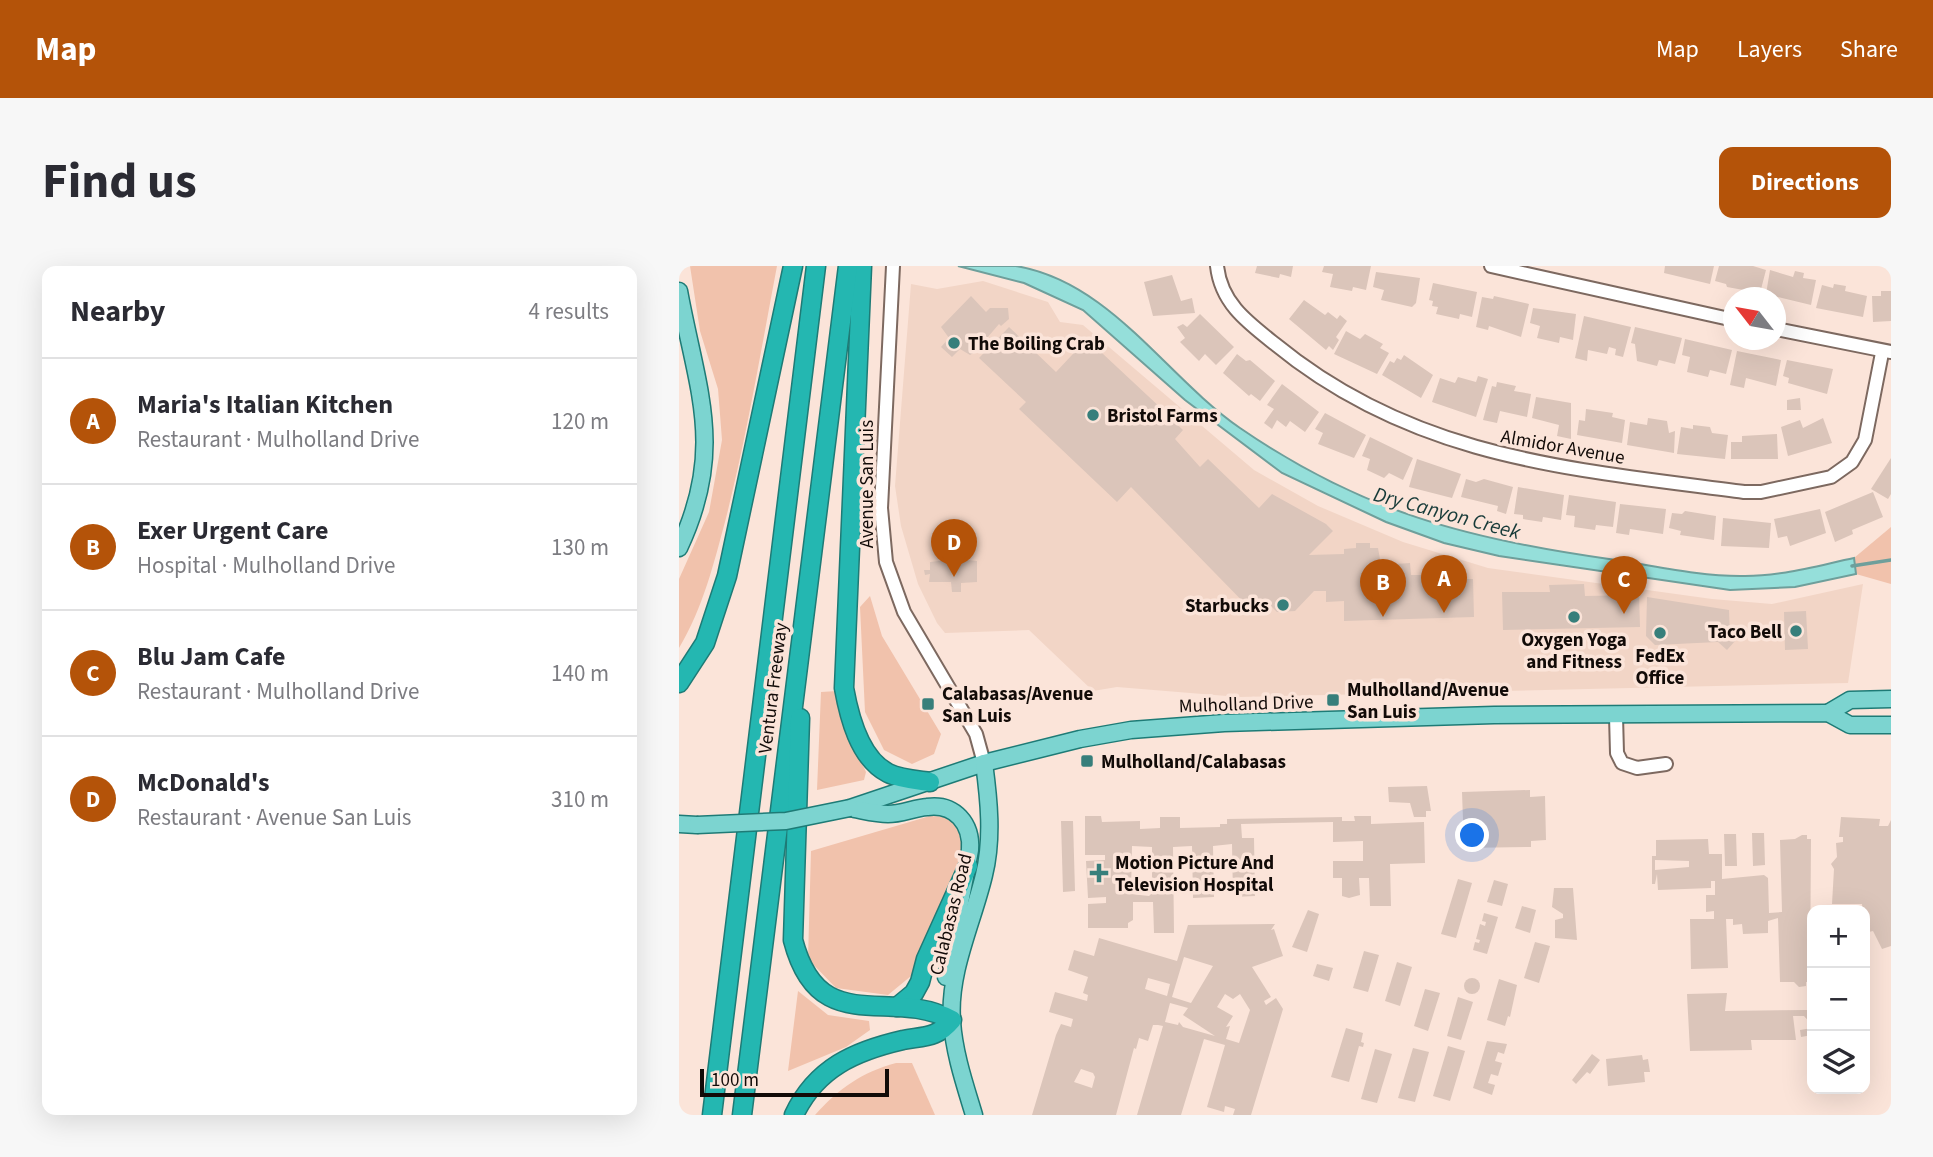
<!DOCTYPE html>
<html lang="en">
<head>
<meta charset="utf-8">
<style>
  body { margin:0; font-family:"Source Sans 3",sans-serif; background:#f7f7f7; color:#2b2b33 }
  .controls { position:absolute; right:21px; bottom:21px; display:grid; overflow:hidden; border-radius:14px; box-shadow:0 7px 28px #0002 }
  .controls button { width:63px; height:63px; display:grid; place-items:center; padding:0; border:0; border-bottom:2px solid #e1e1e2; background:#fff; color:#2b2b33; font:35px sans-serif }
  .compass { position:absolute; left:1044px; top:21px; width:63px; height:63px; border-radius:50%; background:#fff; box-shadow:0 7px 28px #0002; rotate:301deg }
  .scale { position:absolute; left:21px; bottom:18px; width:189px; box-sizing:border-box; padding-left:7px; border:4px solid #120b08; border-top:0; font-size:19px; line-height:24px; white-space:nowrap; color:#120b08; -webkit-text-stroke:5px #fbe4d9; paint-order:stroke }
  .you { position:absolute; left:794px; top:570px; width:24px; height:24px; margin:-18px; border:5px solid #fff; border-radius:50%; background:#1a73e8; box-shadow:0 0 0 10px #1a73e833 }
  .badge { display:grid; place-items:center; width:46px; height:46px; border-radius:50%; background:#b45309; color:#fff; font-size:23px; font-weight:700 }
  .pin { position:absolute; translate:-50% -58px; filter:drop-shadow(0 2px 4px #0008) }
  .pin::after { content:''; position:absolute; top:37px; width:24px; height:21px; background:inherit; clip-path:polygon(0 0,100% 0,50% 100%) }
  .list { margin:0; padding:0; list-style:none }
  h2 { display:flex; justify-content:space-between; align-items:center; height:91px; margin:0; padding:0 28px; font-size:30px }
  h2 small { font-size:23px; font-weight:400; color:#7c7c81 }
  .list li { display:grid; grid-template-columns:46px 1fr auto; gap:21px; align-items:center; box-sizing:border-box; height:126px; padding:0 28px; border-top:2px solid #e1e1e2 }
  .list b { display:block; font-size:26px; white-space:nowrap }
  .list p { margin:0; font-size:23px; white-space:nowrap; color:#7c7c81 }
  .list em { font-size:23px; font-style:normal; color:#7c7c81 }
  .icon { flex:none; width:38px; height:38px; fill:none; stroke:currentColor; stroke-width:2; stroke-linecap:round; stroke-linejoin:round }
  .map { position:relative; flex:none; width:1212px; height:849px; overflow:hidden; border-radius:14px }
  header { display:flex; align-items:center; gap:42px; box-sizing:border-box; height:98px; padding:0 35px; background:#b45309; color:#fff }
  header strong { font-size:33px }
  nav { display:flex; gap:38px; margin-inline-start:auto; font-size:24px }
  .intro { display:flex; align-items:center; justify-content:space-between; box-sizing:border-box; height:168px; padding:0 42px }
  h1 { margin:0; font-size:49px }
  .button { padding:18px 32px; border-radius:14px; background:#b45309; color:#fff; font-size:24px; font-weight:700 }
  main { display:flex; gap:42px; padding:0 42px }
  aside { flex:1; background:#fff; border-radius:14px; box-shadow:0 7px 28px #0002 }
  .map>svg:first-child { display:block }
</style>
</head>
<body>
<header>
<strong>Map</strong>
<nav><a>Map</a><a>Layers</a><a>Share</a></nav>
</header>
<div class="intro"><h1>Find us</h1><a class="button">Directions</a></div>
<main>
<aside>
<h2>Nearby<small>4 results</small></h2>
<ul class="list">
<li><span class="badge">A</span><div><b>Maria's Italian Kitchen</b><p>Restaurant · Mulholland Drive</p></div><em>120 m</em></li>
<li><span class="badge">B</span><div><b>Exer Urgent Care</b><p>Hospital · Mulholland Drive</p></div><em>130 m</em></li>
<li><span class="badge">C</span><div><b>Blu Jam Cafe</b><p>Restaurant · Mulholland Drive</p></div><em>140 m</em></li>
<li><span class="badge">D</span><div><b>McDonald's</b><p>Restaurant · Avenue San Luis</p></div><em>310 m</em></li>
</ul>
</aside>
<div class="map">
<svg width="1212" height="849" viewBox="0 0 1212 849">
  <rect width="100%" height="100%" fill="#fbe4d9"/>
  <!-- built -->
  <path fill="#f2d5c6" d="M304 15 369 36 381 56 404 59 575 204 639 240 724 276 809 302 1033 333 1093 338 1184 318 1169 417 560 431 438 421 414 425 350 364 266 367 258 357 239 318 222 260 216 220 232 18 258 23Z"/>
  <!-- green -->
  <g fill="#f1c2ac">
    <path d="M11 0H98C82 84 68 169 47 252 35 297 24 342 0 382V313L30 246 43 174 39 123 21 65Z"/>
    <path d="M1212 261V318L1177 308 1175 292Z"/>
    <path d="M191 330 203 370 262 468 255 488 233 498 205 484 186 446 181 341Z"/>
    <path d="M158 425 167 465 187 506 185 514 138 524 142 426Z"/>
    <path d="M251 550 271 551 287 578 275 620 258 647 232 710 209 729 157 722 129 693 132 585Z"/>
    <path d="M119 725 149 749 190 755 191 764 167 781 109 805Z"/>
    <path d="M217 797H233L256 849H136C159 823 183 806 217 797Z"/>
  </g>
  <!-- water -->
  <path fill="#95dfda" stroke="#6e9f9b" stroke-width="2" d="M279 0C297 0 319 0 337 0 432 16 487 111 561 162 682 245 787 273 930 293 973 299 1018 310 1061 310 1100 311 1137 300 1175 292L1177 308 1116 321 1051 324 820 290 765 277 707 256 603 207 506 134 404 44 345 17Z"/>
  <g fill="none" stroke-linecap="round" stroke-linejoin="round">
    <!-- stream -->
    <path stroke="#6e9f9b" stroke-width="3.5" d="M1173 300 1212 294"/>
  </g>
  <!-- building -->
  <g fill="#dbc5ba" fill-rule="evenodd">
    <path d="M578 0H614L612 11 601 8 600 12 576 7Z"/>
    <path d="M645 0H692L687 24 674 21 673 25 651 21 654 8 643 6Z"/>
    <path d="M986 0H1035L1031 18 985 7Z"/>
    <path d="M1040 0H1074L1087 4 1081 27 1048 21 1047 18 1036 15Z"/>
    <path d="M1091 4 1114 11 1116 5 1125 7 1124 12 1137 14 1132 39 1087 28Z"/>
    <path d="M697 6 741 12 737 37 733 41 702 34 705 24 694 21Z"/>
    <path d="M493 9 502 35 513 32 516 47 474 50 465 16Z"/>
    <path d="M754 17 798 26 793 51 781 48 780 53 757 48 759 41 753 40 754 35 750 34Z"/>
    <path d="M1155 18 1167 20 1166 25 1188 30 1184 51 1137 42 1143 19 1154 22Z"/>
    <path d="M1202 25H1212V55L1194 56 1193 30H1202Z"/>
    <path d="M292 30 307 46 311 42H329L330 53 322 60 320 58 296 86 291 89 281 83 273 91 262 81 270 72 262 61Z"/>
    <path d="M815 30 850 38 842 71 810 60 809 64 797 61 803 31 814 33Z"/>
    <path d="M625 34 646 49 649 46 658 53 661 49 668 55 657 71 660 74 654 84 650 80 647 84 610 53Z"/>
    <path d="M854 42 897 48 894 74 881 71 880 77 858 72 861 60 851 57Z"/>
    <path d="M521 48 555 81 537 99 526 88 520 95 501 76 506 72 498 61 504 58 508 61Z"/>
    <path d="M905 50 952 61 944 91 936 89 937 83 930 81 928 88 909 84 908 95 896 92Z"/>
    <path d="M330 61 377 106 408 73 484 144 480 148 486 153 489 150 504 164 496 173 521 201 529 193 580 242 593 228 647 258 654 265 630 289 665 288V283L677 282V277H691V282H699L702 299 731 297 732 309H784L787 313H794L795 351 665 355V335L647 336V325H635L616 345 598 346 588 336 576 348 452 221 438 236 340 143 347 136 300 92Z"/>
    <path d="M956 61 1003 72 996 98 980 94 978 100 958 95 956 78 952 77Z"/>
    <path d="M667 65 681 73 686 68 704 78 701 82 710 87 698 108 655 88Z"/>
    <path d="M1006 73 1053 84 1047 108 1031 104 1029 111 1008 106 1011 91 1003 89Z"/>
    <path d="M1058 85 1102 94 1097 120 1067 112 1065 122 1051 119Z"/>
    <path d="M558 88 567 95 571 94 596 115 581 135 572 128 570 130 544 107Z"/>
    <path d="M725 89 754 109 742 132 703 109 711 95 715 97 718 92 722 94Z"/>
    <path d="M1108 94 1154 103 1148 128 1109 117 1110 112 1104 110Z"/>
    <path d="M799 110 809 113 797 151 753 136 761 112 776 117 779 111 797 116Z"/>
    <path d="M818 116 837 120 835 125 852 128 848 151 821 145 818 157 804 154 813 120 817 121Z"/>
    <path d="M603 118 640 146 626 166 611 155 607 161 598 154 593 163 585 157 595 143 588 139Z"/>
    <path d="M857 131 892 137V173L878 170 880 159 853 152Z"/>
    <path d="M1121 132 1122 144H1108V134Z"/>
    <path d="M907 143 934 147 933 151 946 154 943 177 898 169 900 154 906 155Z"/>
    <path d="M646 147 687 169 675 192 639 178 644 167 636 163Z"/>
    <path d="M969 152 988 155 990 167 996 165 995 187 948 179 951 156 968 159Z"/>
    <path d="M1144 152 1153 177 1109 190 1102 161 1121 154 1124 162Z"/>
    <path d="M1014 159 1031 161 1033 167 1049 169 1046 193 998 188 1002 161 1014 163Z"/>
    <path d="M1098 168 1099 193H1052V176H1063V170Z"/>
    <path d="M691 171 734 192 724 214 710 207 705 212 688 204 691 193 683 190Z"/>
    <path d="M1212 192V228L1209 233 1192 223Z"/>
    <path d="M738 193 782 208 773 232 730 221Z"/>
    <path d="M787 213 797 216 805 213 834 221 827 248 818 245 819 240 782 231Z"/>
    <path d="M839 221 885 229 882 254 864 251 863 256 844 253V249L835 248Z"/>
    <path d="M1194 226 1204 251 1173 264 1174 268 1156 276 1146 246Z"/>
    <path d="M890 229 937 236 934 261 917 259 916 264 895 261 896 250 887 249Z"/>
    <path d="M941 238 987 243 984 268 951 263 950 269 937 267Z"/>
    <path d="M1141 243 1147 267 1111 280 1108 270 1099 272 1095 253Z"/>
    <path d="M1006 245 1037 250 1035 274 1001 269 1002 265 990 262 993 247 1003 248Z"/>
    <path d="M1044 252 1092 257 1090 282 1042 280Z"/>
    <path d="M277 293 298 295V316L282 317V326H273L272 316H250L251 308 246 309 245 304H251V296Z"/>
    <path d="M905 318 906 330 960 329 961 361 824 364 823 326H871L870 319Z"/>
    <path d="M968 331 1050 344 1051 370 1056 375 1048 384 1039 376 976 379 967 370Z"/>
    <path d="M1127 345 1129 383 1106 384 1105 346Z"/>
    <path d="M748 520 752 545H747V551H735L731 537 710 536 709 521Z"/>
    <path d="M851 524V531L866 530 867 574 852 575V581L785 582 783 526Z"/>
    <path d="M406 550H422L423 556 461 555V563L481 562V551H501V562L541 561V558H548V553L663 551V555H676L675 550H692V558L745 556 746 597 711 598 712 640H691L690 612H680L681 629 670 632 663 630V612H654V595H684V575L654 576V556L562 558 563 572H575L576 630 554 631 553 578 534 580 535 631 514 632 513 580 494 581 495 667H475L474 636H454V654L449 657V662H409V638L427 637V631L409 632 407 595 426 594V589H406ZM453 580 473 581V627L470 630 452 628Z"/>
    <path d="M1162 551 1201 553 1200 560H1209L1212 554V680L1203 683 1194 665 1186 667 1183 638H1153L1155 603 1152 598 1158 591 1157 577 1164 576V571H1160Z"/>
    <path d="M382 555H394L396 625 384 626Z"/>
    <path d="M1073 567H1085L1086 599 1074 600Z"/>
    <path d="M1045 568H1057L1058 600H1046Z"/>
    <path d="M1123 569H1128V573H1132L1131 716H1127V720L1120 721 1115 716H1101L1099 652 1089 655V667L1064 668 1063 658 1054 659V653H1047L1049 702 1012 703 1011 653H1035V645L1027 646V629H1036V615H1032V622L979 624 978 608 976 618H973V590H977V574L1029 573 1030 588H1043V613L1085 609 1089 612 1090 647 1103 646 1101 574 1116 573ZM976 594 1010 595V601L976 604Z"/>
    <path d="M779 613 793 617 777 672 762 668Z"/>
    <path d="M815 614 829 618 823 640 808 636Z"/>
    <path d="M875 622H894L898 674 876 672V654L884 652V648L873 641Z"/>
    <path d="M843 640 857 644 851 667 836 662Z"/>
    <path d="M629 644 640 648 628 686 613 681Z"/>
    <path d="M805 647 819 651 808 688 794 684 796 676 800 677 801 674 797 673 801 658 806 660 807 656 803 655Z"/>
    <path d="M596 658 592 664 595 663 604 690 573 701 592 731 585 735 587 739 597 732 604 743 572 849H554L556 843 546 840 545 846 528 841 546 779 525 773 502 849H458L484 760 479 759H474L469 775 460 772 457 783 455 782 437 849H353L377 769 382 758 392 761 394 753 370 746 376 726 408 735 409 729 404 727 409 711 389 704 395 684 415 690 420 672 498 695 509 659ZM505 691 534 700 512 737 493 731ZM469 712 491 718 488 730 466 723ZM546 728 554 733 561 728 571 744 560 777 547 773 551 760 547 761 554 750 538 741ZM491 737 509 742 504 749 536 770 504 761 500 756 499 759 486 756ZM402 803 414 807 416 811 413 822 395 816Z"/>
    <path d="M856 676 871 680 860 717 845 712Z"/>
    <path d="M685 685 700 689 689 726 674 722Z"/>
    <path d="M718 696 733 701 721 740 706 735Z"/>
    <path d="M638 698 654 702 650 715 634 710Z"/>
    <circle cx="793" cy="720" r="8"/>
    <path d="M820 713 838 719 831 751 829 750 826 760 808 754Z"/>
    <path d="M746 723 761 727 749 765 735 760Z"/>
    <path d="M1048 727 1046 745 1128 744 1133 750V759L1125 750H1114L1117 774H1072L1073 784 1011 785 1008 728Z"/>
    <path d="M779 731 794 736 782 774 768 770Z"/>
    <path d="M667 762 684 767 682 776 685 777 684 781 680 780 670 816 652 811Z"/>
    <path d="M1133 762V769L1122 771 1121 764Z"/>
    <path d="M808 775 828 778 825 788 819 786 816 795 823 797 819 810 812 808 809 817 816 819 813 829 794 822Z"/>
    <path d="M769 780 786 785 771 835 754 830Z"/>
    <path d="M734 782 750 786 736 836 719 832Z"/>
    <path d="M696 783 713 788 698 837 682 833Z"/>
    <path d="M913 788 921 794 911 808 908 806 897 818 893 814Z"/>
    <path d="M963 789 964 794 969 793 971 806H965L966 816 929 820 927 793Z"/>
  </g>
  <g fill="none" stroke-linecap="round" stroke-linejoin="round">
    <defs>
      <g id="minor">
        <path d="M214 0 202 242 207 296 225 346 297 468 305 497"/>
        <path d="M538 0C542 37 568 56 596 78 736 193 892 203 1065 226H1082L1152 211 1173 196 1186 174 1203 87"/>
        <path d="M812 0 1055 54"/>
        <path d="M1097 63 1212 86"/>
        <path d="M937 450 938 487 943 497 958 502 987 498"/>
      </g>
      <g id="major">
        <path d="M0 25C18 124 47 182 0 282"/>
        <path d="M1149 447 1171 434 1212 433"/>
        <path d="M171 542 305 497 401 473 452 464 545 457 815 449 1149 447 1171 459H1212"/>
        <path d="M175 543C186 545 198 548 209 548 222 548 235 542 248 541 276 537 293 558 291 584L267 711"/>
        <path d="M0 558 18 559"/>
        <path d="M295 849C286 819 275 787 273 755 269 706 294 656 305 609 314 573 310 534 305 497"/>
      </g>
      <g id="highway">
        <path d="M183 0 165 422C170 450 180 492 209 507 221 513 237 514 251 516"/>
        <path d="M0 417 26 377 48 310 114 0"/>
        <path d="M218 741 235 727 241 716 247 693 289 600"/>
        <path d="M33 849 137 0"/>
        <path d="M63 849 169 0"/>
        <path d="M115 849C137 802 176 785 224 774 246 770 258 772 273 754 210 720 140 774 114 674L121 452"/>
      </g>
    </defs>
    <!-- minor casing -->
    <use href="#minor" stroke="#7d6960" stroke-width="16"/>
    <!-- major casing -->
    <use href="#major" stroke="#1e7b76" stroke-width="19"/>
    <!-- highway casing -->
    <use href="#highway" stroke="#1e7b76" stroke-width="21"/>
    <!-- minor -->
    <use href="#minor" stroke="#fff" stroke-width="12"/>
    <!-- major -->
    <use href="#major" stroke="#7cd4d0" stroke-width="16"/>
    <!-- highway -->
    <use href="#highway" stroke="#24b7b1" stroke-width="18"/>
    <defs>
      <path id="major-bridge" d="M18 559 107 555 171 542"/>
    </defs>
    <!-- major-bridge casing -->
    <use href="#major-bridge" stroke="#1e7b76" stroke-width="19" stroke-linecap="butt"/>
    <!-- major-bridge -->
    <use href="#major-bridge" stroke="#7cd4d0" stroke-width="16"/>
  </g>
  <!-- markers -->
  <g fill="#377f7b" stroke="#fbe4d9" stroke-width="2.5">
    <circle cx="275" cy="77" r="7"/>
    <circle cx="414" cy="149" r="7"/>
    <circle cx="604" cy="339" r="7"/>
    <circle cx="895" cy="351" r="7"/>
    <circle cx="1117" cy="365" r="7"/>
    <circle cx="981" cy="367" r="7"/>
    <rect x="647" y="427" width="14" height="14" rx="3.5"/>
    <rect x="242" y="431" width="14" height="14" rx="3.5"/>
    <rect x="401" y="488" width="14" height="14" rx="3.5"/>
    <path d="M416.5 596.5h7v7h7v7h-7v7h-7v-7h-7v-7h7z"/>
  </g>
  <g text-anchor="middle" stroke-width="7" stroke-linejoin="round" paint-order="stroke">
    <!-- poi labels -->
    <g font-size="19" font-weight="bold" fill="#120b08" stroke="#fbe4d9" text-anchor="start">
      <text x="289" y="84">The Boiling Crab</text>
      <text x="428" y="156">Bristol Farms</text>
      <text x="590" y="346" text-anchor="end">Starbucks</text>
      <text x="1103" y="372" text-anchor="end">Taco Bell</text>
      <text x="895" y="380" text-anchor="middle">Oxygen Yoga<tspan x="895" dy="22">and Fitness</tspan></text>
      <text x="981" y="396" text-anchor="middle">FedEx<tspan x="981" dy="22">Office</tspan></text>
      <text x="668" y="430">Mulholland/Avenue<tspan x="668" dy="22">San Luis</tspan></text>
      <text x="263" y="434">Calabasas/Avenue<tspan x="263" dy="22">San Luis</tspan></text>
      <text x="422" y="502">Mulholland/Calabasas</text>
      <text x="436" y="603">Motion Picture And<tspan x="436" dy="22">Television Hospital</tspan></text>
    </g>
    <!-- street labels -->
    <g font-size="19" fill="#120b08" stroke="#fbe4d9">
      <text transform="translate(884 180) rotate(10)" y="7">Almidor Avenue</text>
      <text transform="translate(187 218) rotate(-90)" y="7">Avenue San Luis</text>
      <text transform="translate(93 422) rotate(-83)" y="7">Ventura Freeway</text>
      <text transform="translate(567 437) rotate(-2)" y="7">Mulholland Drive</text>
      <text transform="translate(271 648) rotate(-76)" y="7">Calabasas Road</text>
    </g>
    <!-- water labels -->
    <g font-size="21" font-style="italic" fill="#163a38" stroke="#fbe4d9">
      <text transform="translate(768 247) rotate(15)" y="7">Dry Canyon Creek</text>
    </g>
  </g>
</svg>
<div class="controls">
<button>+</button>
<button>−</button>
<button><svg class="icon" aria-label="layers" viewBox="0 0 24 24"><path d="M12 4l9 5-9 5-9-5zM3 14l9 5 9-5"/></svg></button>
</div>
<svg class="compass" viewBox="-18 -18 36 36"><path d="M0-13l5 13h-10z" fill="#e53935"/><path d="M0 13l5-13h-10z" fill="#7c7c81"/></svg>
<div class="scale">100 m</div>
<div class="you"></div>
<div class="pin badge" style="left:765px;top:347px">A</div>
<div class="pin badge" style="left:704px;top:351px">B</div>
<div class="pin badge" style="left:945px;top:348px">C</div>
<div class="pin badge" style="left:275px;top:311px">D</div>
</div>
</main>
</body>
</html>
